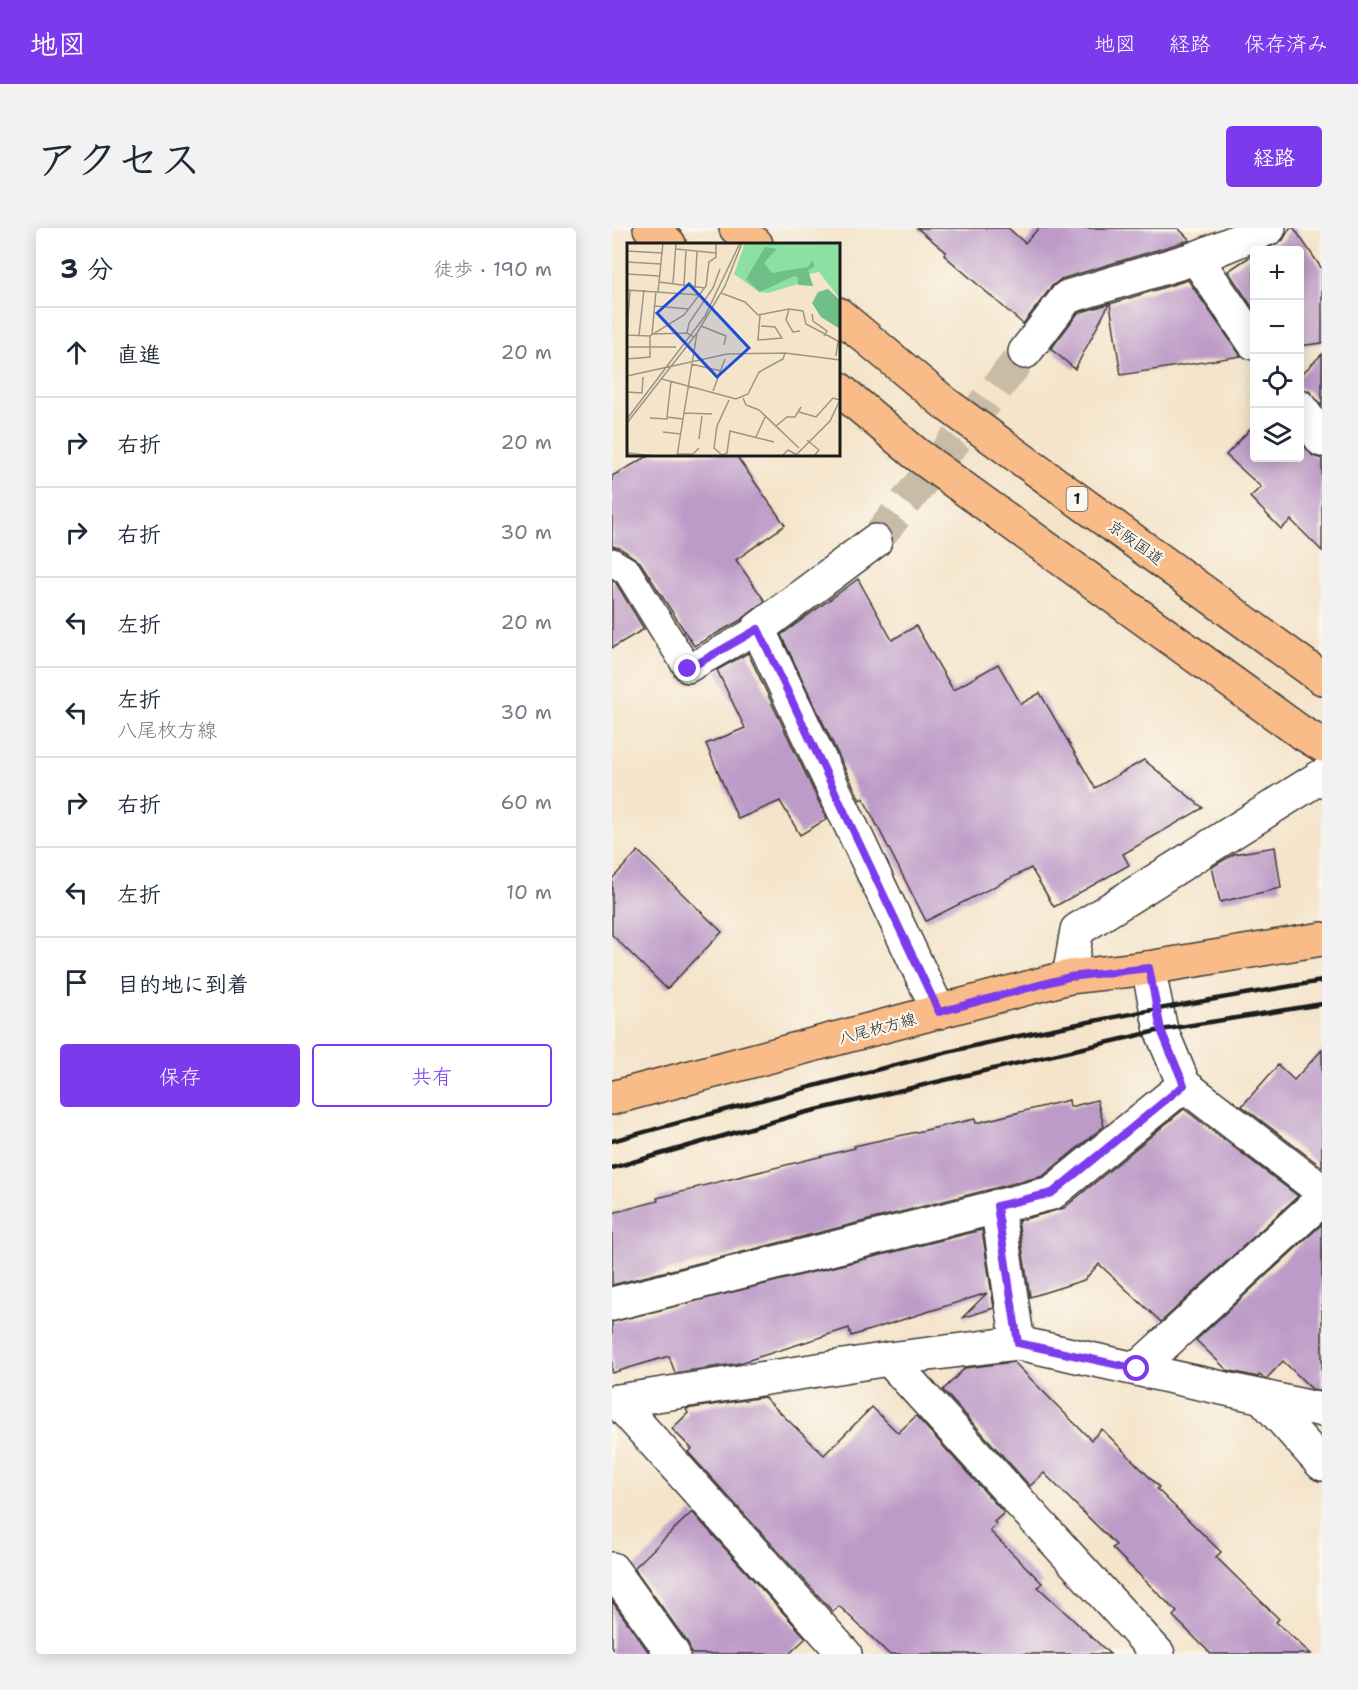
<!DOCTYPE html>
<html lang="ja">
<head>
<meta charset="utf-8">
<style>
  body { margin:0; font-family:"Shantell Sans","Klee One",sans-serif; background:#f2f2f3; color:#1f2937 }
  .controls { position:absolute; right:18px; top:18px; display:grid; overflow:hidden; border-radius:6px; box-shadow:0 3px 15px #0003 }
  .controls button { width:54px; height:54px; display:grid; place-items:center; padding:0; border:0; border-bottom:2px solid #e0e1e3; background:#fff; color:#1f2937; font:30px sans-serif }
  .stop { position:absolute; width:18px; height:18px; margin:-14px; border:4px solid #7c3aed; border-radius:50%; background:#fff }
  .stop.end { background:#7c3aed; border-color:#fff; box-shadow:0 2px 6px #0008 }
  .list { margin:0; padding:0; list-style:none }
  h2 { display:flex; justify-content:space-between; align-items:center; height:78px; margin:0; padding:0 24px; font-size:26px }
  h2 small { font-size:20px; font-weight:400; color:#747a83 }
  .list li { display:grid; grid-template-columns:39px 1fr auto; gap:18px; align-items:center; box-sizing:border-box; height:90px; padding:0 24px; border-top:2px solid #e0e1e3 }
  .list b { display:block; font-size:22px; white-space:nowrap }
  .list p { margin:0; font-size:20px; white-space:nowrap; color:#747a83 }
  .list em { font-size:20px; font-style:normal; color:#747a83 }
  .actions { display:flex; gap:12px; padding:18px 24px }
  .actions a { flex:1; padding:14px 0; border:2px solid #7c3aed; border-radius:6px; text-align:center; font-size:21px; color:#7c3aed }
  .actions .main { background:#7c3aed; color:#fff }
  .icon { flex:none; width:33px; height:33px; fill:none; stroke:currentColor; stroke-width:2; stroke-linecap:round; stroke-linejoin:round }
  .map { position:relative; flex:none; width:710px; height:1426px; overflow:hidden; border-radius:6px }
  header { display:flex; align-items:center; gap:36px; box-sizing:border-box; height:84px; padding:0 30px; background:#7c3aed; color:#fff }
  header strong { font-size:28px }
  nav { display:flex; gap:33px; margin-inline-start:auto; font-size:21px }
  .intro { display:flex; align-items:center; justify-content:space-between; box-sizing:border-box; height:144px; padding:0 36px }
  h1 { margin:0; font-size:42px }
  .button { padding:15px 27px; border-radius:6px; background:#7c3aed; color:#fff; font-size:21px; font-weight:700 }
  main { display:flex; gap:36px; padding:0 36px }
  aside { flex:1; background:#fff; border-radius:6px; box-shadow:0 3px 15px #0003 }
  .map>svg:first-child { display:block }
</style>
</head>
<body>
<header>
<strong>地図</strong>
<nav><a>地図</a><a>経路</a><a>保存済み</a></nav>
</header>
<div class="intro"><h1>アクセス</h1><a class="button">経路</a></div>
<main>
<aside>
<h2>3 分<small>徒歩 · 190 m</small></h2>
<ul class="list">
<li><svg class="icon" aria-label="ahead" viewBox="0 0 24 24"><path d="M12 20V5M6 11l6-6 6 6"/></svg><div><b>直進</b></div><em>20 m</em></li>
<li><svg class="icon" aria-label="right" viewBox="0 0 24 24"><path d="M7 20v-9h11M14 6l5 5-5 5"/></svg><div><b>右折</b></div><em>20 m</em></li>
<li><svg class="icon" aria-label="right" viewBox="0 0 24 24"><path d="M7 20v-9h11M14 6l5 5-5 5"/></svg><div><b>右折</b></div><em>30 m</em></li>
<li><svg class="icon" aria-label="left" viewBox="0 0 24 24"><path d="M17 20v-9H6M10 6l-5 5 5 5"/></svg><div><b>左折</b></div><em>20 m</em></li>
<li><svg class="icon" aria-label="left" viewBox="0 0 24 24"><path d="M17 20v-9H6M10 6l-5 5 5 5"/></svg><div><b>左折</b><p>八尾枚方線</p></div><em>30 m</em></li>
<li><svg class="icon" aria-label="right" viewBox="0 0 24 24"><path d="M7 20v-9h11M14 6l5 5-5 5"/></svg><div><b>右折</b></div><em>60 m</em></li>
<li><svg class="icon" aria-label="left" viewBox="0 0 24 24"><path d="M17 20v-9H6M10 6l-5 5 5 5"/></svg><div><b>左折</b></div><em>10 m</em></li>
<li><svg class="icon" aria-label="arrive" viewBox="0 0 24 24"><path d="M6 21V4h12l-3 4 3 4H6"/></svg><div><b>目的地に到着</b></div></li>
</ul>
<div class="actions"><a class="main">保存</a><a>共有</a></div>
</aside>
<div class="map">
<svg width="710" height="1426" viewBox="0 0 710 1426">
  <rect width="100%" height="100%" fill="#fbf7ec"/>
  <filter id="ink" filterUnits="userSpaceOnUse"><feTurbulence type="fractalNoise" baseFrequency=".0167" numOctaves="2"/><feDisplacementMap in="SourceGraphic" scale="12" xChannelSelector="R" yChannelSelector="G"/><feConvolveMatrix kernelMatrix="1 2 1 2 8 2 1 2 1" color-interpolation-filters="sRGB"/></filter>
  <filter id="wash" filterUnits="userSpaceOnUse"><feTurbulence type="fractalNoise" baseFrequency=".008" numOctaves="4" result="noise"/><feDisplacementMap in="SourceGraphic" scale="24" xChannelSelector="R" yChannelSelector="G"/><feGaussianBlur stdDeviation="1.35" result="paint"/><feColorMatrix in="noise" values="0 0 0 0 0 0 0 0 0 0 0 0 0 0 0 0 0 1.4 0 .05"/><feComposite in="paint" operator="in"/></filter>
  <g filter="url(#wash)">
    <rect width="100%" height="100%" fill="#f4e4ca"/>
    <g id="blocks">
      <!-- building -->
      <g fill="#bd9bc8">
        <path d="M305 0H396L413 15 427 0H566L578 12 449 51 440 58 411 96 332 27 334 24Z"/>
        <path d="M678 0H682L710 41V115L687 118V22H652L671 12Z"/>
        <path d="M642 26V82L616 43Z"/>
        <path d="M576 52 629 128 509 147 498 76Z"/>
        <path d="M497 76 463 141 439 121 466 85Z"/>
        <path d="M710 126V178L697 163 687 160V149Z"/>
        <path d="M642 197V230H687V212L701 228 710 231V323L679 292 669 301 638 269 649 259 614 227Z"/>
        <path d="M40 226H123L173 297 124 332 153 373 129 392 82 418 28 334 8 320 0 318V248Z"/>
        <path d="M246 351 280 412 304 398 341 462 386 436 409 476 428 465 483 560 532 532 591 580 511 626 517 637 442 679 419 640 314 693 251 570 248 572 169 407Z"/>
        <path d="M0 352 4 355 32 401 0 420Z"/>
        <path d="M136 425 215 591 188 607 168 573 126 591 94 516 133 500 105 442Z"/>
        <path d="M663 619 669 660 608 674 600 639 622 626Z"/>
        <path d="M26 623 110 704 55 761 0 707V651Z"/>
        <path d="M710 822V939L630 878 666 837 682 852Z"/>
        <path d="M457 872 458 879 485 872 492 898 431 948 0 1057V985L46 973 45 970 82 961V960L243 920 242 918 363 891 364 895Z"/>
        <path d="M572 881 686 968 549 1094 487 1036 472 1052 418 1069 406 993 452 980Z"/>
        <path d="M710 996V1163L700 1161 671 1133 654 1151 647 1147 646 1149 615 1142 584 1112Z"/>
        <path d="M370 1002 382 1080 350 1090 375 1065 239 1108 237 1100 128 1135 63 1145 57 1128 0 1145V1094Z"/>
        <path d="M402 1134 479 1212 490 1201 547 1259 545 1261 609 1324 604 1329 667 1391 664 1394 699 1426H599L561 1388 565 1384 500 1320 504 1317 432 1245 418 1258 331 1162 353 1140Z"/>
        <path d="M152 1169 212 1227 260 1179 286 1205 304 1188 392 1285 382 1294 385 1296 378 1303 430 1355 426 1359 498 1426H277L227 1378 221 1384 76 1224 80 1221 60 1201 76 1185 74 1181Z"/>
        <path d="M80 1284 194 1410 177 1426H79L76 1415 22 1340Z"/>
        <path d="M0 1373 38 1426H0Z"/>
      </g>
    </g>
  </g>
  <g filter="url(#ink)">
    <use href="#blocks" fill-opacity="0" stroke="#3c3a36" stroke-width="1.5"/>
    <g fill="none" stroke-linecap="round" stroke-linejoin="round">
      <!-- minor-tunnel -->
      <path stroke="#c9bca7" stroke-width="33" stroke-dasharray="33 16" stroke-linecap="butt" d="M263 313 413 124"/>
      <defs>
        <path id="service" d="M0 334 15 343 76 441 146 401"/>
        <g id="minor">
          <path d="M584 30 642 115"/>
          <path d="M413 124 455 69 584 30 657 0"/>
          <path d="M688 179 710 212"/>
          <path d="M263 313 146 401 327 784"/>
          <path d="M536 740 549 802 572 857 710 963"/>
          <path d="M457 749 465 702 710 548"/>
          <path d="M385 978 406 1115"/>
          <path d="M0 1076 440 965 572 857"/>
          <path d="M277 1131 546 1426"/>
          <path d="M525 1141 710 971"/>
          <path d="M650 1169 710 1236"/>
          <path d="M5 1173 233 1426"/>
          <path d="M0 1174 277 1131 406 1115 710 1182"/>
          <path d="M0 1341 61 1426"/>
        </g>
        <path id="primary" d="M0 870 457 749 536 740 710 711"/>
        <g id="trunk">
          <path d="M38 0 57 16"/>
          <path d="M124 0 144 16"/>
          <path d="M226 86 334 176 710 450"/>
          <path d="M226 160 303 225 687 503 710 517"/>
        </g>
      </defs>
      <!-- service casing -->
      <use href="#service" stroke="#3c3a36" stroke-width="30"/>
      <!-- minor casing -->
      <use href="#minor" stroke="#3c3a36" stroke-width="36"/>
      <!-- primary casing -->
      <use href="#primary" stroke="#3c3a36" stroke-width="36"/>
      <!-- trunk casing -->
      <use href="#trunk" stroke="#3c3a36" stroke-width="36"/>
      <!-- service -->
      <use href="#service" stroke="#fff" stroke-width="27"/>
      <!-- minor -->
      <use href="#minor" stroke="#fff" stroke-width="33"/>
      <!-- primary -->
      <use href="#primary" stroke="#f9bc89" stroke-width="33"/>
      <!-- trunk -->
      <use href="#trunk" stroke="#f9bc89" stroke-width="33"/>
      <!-- rail -->
      <g stroke="#1c1c1c" stroke-width="4.5">
        <path d="M0 913C123 879 246 845 370 816 482 791 596 772 710 753"/>
        <path d="M0 940 191 885 549 802 710 776"/>
      </g>
    </g>
  </g>
  <g fill="none" stroke-linecap="round" stroke-linejoin="round" filter="url(#ink)">
    <!-- route -->
    <path stroke="#7c3aed" stroke-width="8" d="M76 441 146 401 327 784 457 749 537 740 549 802 572 857 440 965 385 978 406 1115 525 1141"/>
  </g>
  <g text-anchor="middle" stroke-width="4.5" stroke-linejoin="round" paint-order="stroke">
    <!-- shield labels -->
    <rect fill="#fbf7ec" stroke="#5f5e5a" stroke-width="1.5" x="454.5" y="259" width="21" height="24" rx="4.5"/>
    <g font-size="15" font-weight="bold" fill="#1c1c1c">
      <text x="465" y="276">1</text>
    </g>
    <!-- street labels -->
    <g font-size="16" fill="#1c1c1c" stroke="#fbf7ec">
      <text transform="translate(524 314) rotate(36)" y="6">京阪国道</text>
      <text transform="translate(265 800) rotate(-15)" y="6">八尾枚方線</text>
    </g>
  </g>
  <!-- overview -->
  <g transform="translate(15 15)">
    <rect width="213" height="213" fill="#f4e4ca"/>
    <path d="M118 0H213V56L192 29 182 31 184 37 141 50 132 49 107 31Z" fill="#8be0a2"/>
    <path d="M138 4 150 6 137 20 145 30 181 24 186 17 187 24 181 27 186 43 171 42V34L167 33 133 49 119 36ZM201 46 213 57V86L194 74 185 60 191 49Z" fill="#70be88"/>
    <path fill="none" stroke="#9e9484" stroke-width="1.5" d="M49 6 89 10M0 8 35 10M0 19 34 21M0 31 33 33M32 39 78 45M46 40 49 0M57 43 59 7M68 45 70 8M0 47 73 52M31 49 36 0M94 50 118 59 131 72 162 66 176 68 179 81 211 98 209 113M28 63 62 66M162 66 159 77 166 89 173 88M185 71 186 78 200 88 197 93M133 72 131 97 155 95 148 84 134 83M74 83 99 93 97 102M60 90 62 80 86 45 93 26M25 91 29 48M26 91 60 90 67 94M0 92 23 93 57 72 79 43 82 19 89 14V0M0 92 3 47M12 92 17 47M0 104H49M0 116 23 114V93M64 121 94 128M0 133 100 111 158 110 213 117M35 136 109 156 121 151 132 129 156 116 158 110M44 138 40 174 56 176M86 148 98 116M0 149 15 150 16 134M116 155 119 162 132 167 172 205M102 157 90 183 87 205 95 212 100 210 103 188 147 199M172 169 189 174 206 155 213 157M57 170 85 171M23 175 41 176M0 176 78 73 113 0M0 180 70 90 98 43 115 0M149 183 160 174H168L174 164M36 189 54 191M129 194 138 174M72 196 75 173M180 197 192 207 187 213M0 210 30 213M50 211H66L72 205M50 213 70 90M155 213 161 207 172 213M168 213 203 178 213 157"/>
    <path fill="#1d4ed8" fill-opacity="0.15" stroke="#1d4ed8" stroke-width="3" d="M62 41 122 105 90 134 30 70Z"/>
    <rect width="213" height="213" fill="none" stroke="#1c1c1c" stroke-width="3"/>
  </g>
</svg>
<div class="controls">
<button>+</button>
<button>−</button>
<button><svg class="icon" aria-label="locate" viewBox="0 0 24 24"><circle cx="12" cy="12" r="6"/><path d="M12 2v4M12 18v4M2 12h4M18 12h4"/></svg></button>
<button><svg class="icon" aria-label="layers" viewBox="0 0 24 24"><path d="M12 4l9 5-9 5-9-5zM3 14l9 5 9-5"/></svg></button>
</div>
<div class="stop" style="left:525px;top:1141px"></div>
<div class="stop end" style="left:76px;top:441px"></div>
</div>
</main>
</body>
</html>
